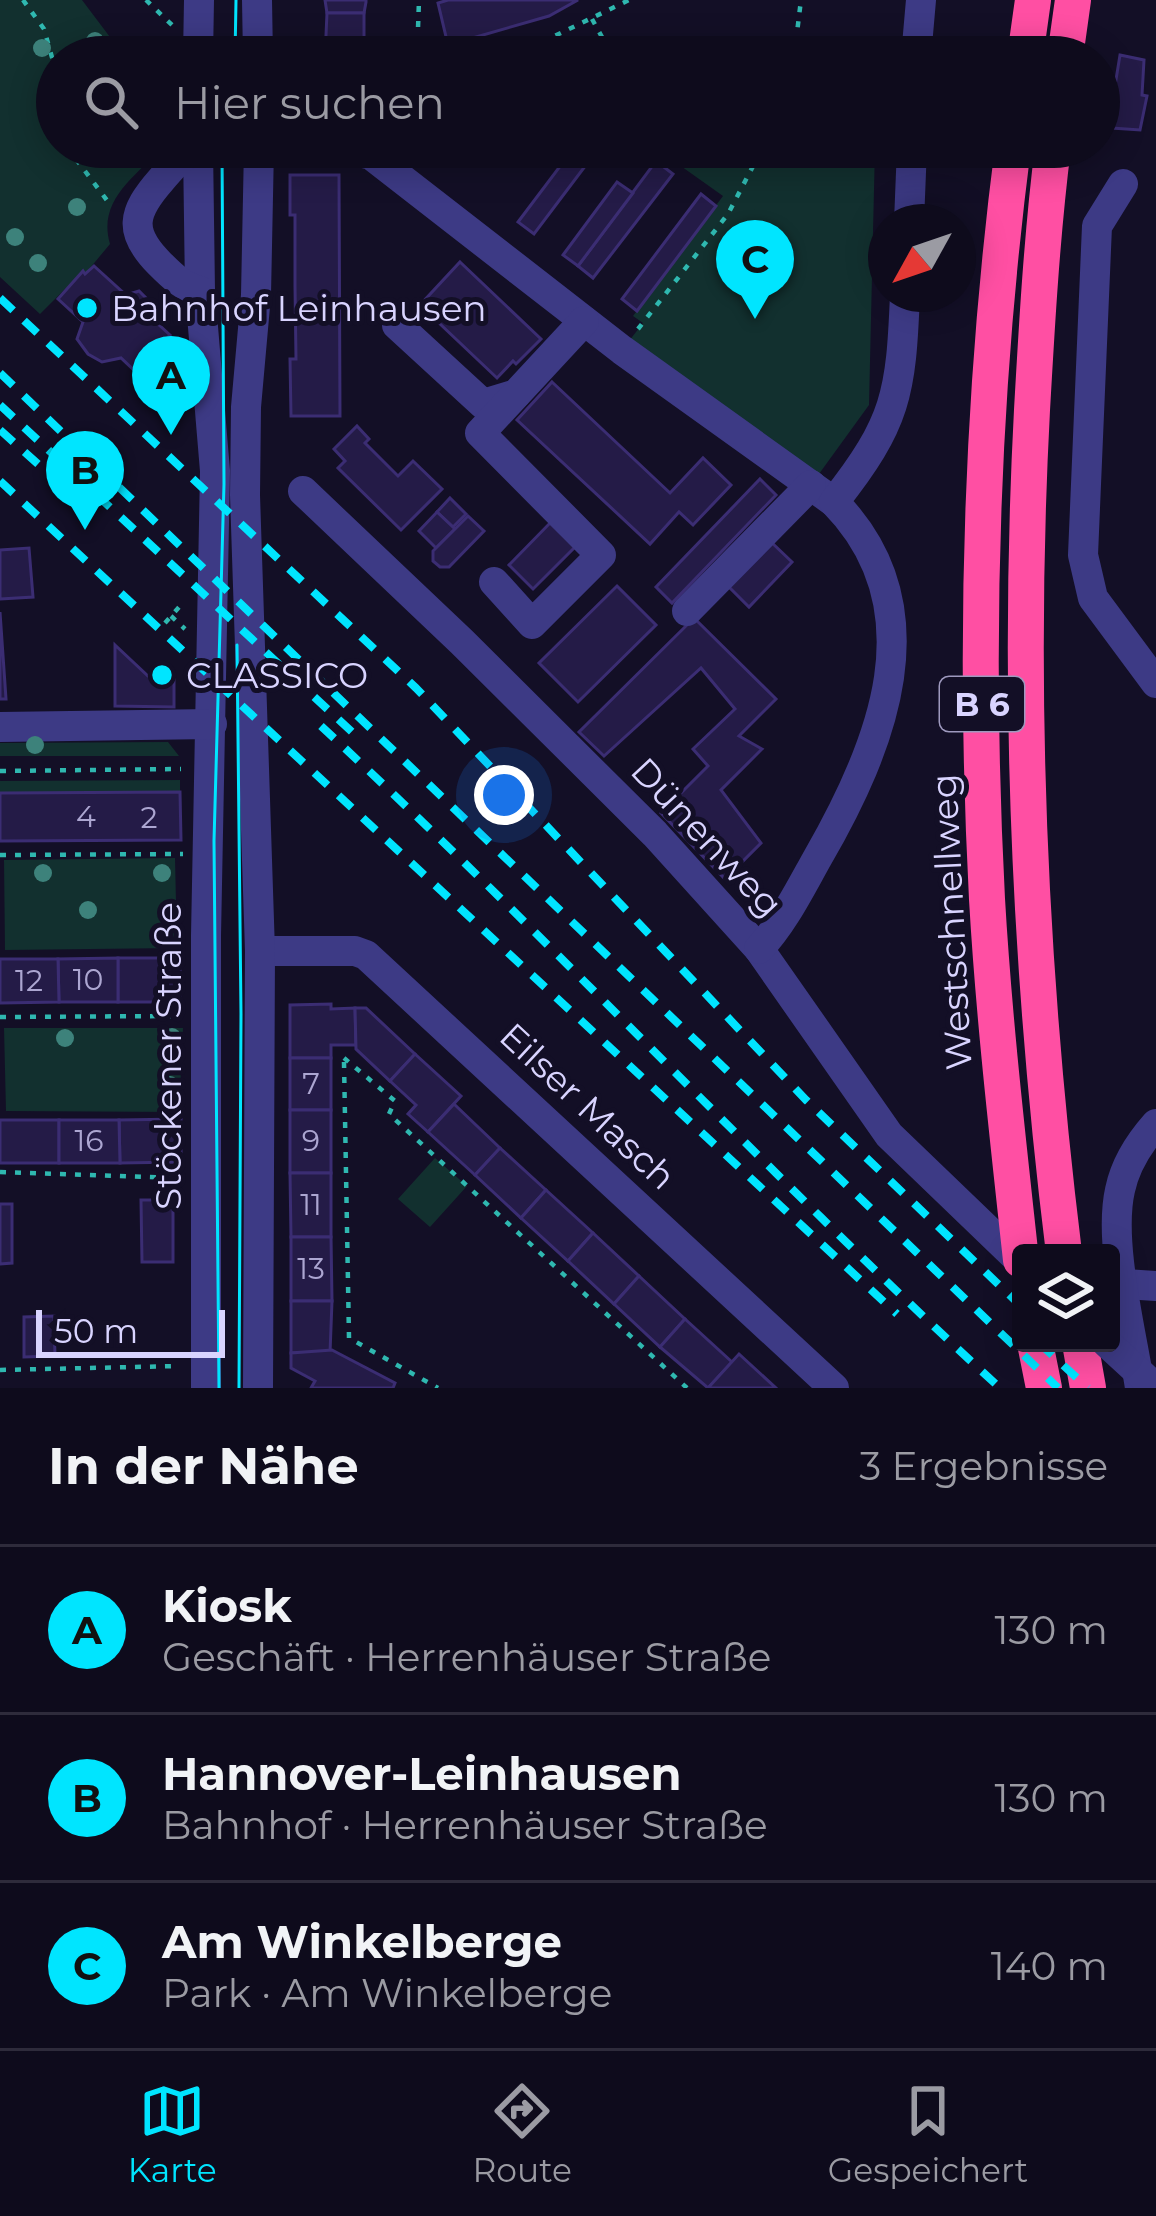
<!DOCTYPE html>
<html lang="de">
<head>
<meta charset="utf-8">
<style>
  body { margin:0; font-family:Montserrat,sans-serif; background:#171425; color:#f1f3f6 }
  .controls { position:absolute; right:36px; bottom:36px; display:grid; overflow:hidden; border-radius:12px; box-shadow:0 6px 30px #0003 }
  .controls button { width:108px; height:108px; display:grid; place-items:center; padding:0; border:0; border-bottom:3px solid #2e2b3b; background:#0e0b1c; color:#f1f3f6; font:60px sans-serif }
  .compass { position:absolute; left:868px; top:204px; width:108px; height:108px; border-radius:50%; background:#0e0b1c; box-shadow:0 6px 30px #0003; rotate:230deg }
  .scale { position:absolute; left:36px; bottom:30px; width:189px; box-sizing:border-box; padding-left:12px; border:6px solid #d9d4ff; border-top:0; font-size:33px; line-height:42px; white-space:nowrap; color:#d9d4ff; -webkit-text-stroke:9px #130f26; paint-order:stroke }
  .you { position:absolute; left:504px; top:795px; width:42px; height:42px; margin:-30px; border:9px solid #fff; border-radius:50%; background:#1a73e8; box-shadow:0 0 0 18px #1a73e833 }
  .badge { display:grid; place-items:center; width:78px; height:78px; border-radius:50%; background:#00e5ff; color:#111; font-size:39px; font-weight:700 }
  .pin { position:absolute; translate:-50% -99px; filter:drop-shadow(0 3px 6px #0008) }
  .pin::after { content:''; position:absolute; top:63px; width:42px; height:36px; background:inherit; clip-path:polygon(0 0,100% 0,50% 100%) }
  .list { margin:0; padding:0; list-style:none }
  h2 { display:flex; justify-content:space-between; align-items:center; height:156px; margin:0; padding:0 48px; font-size:51px }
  h2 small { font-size:39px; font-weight:400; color:#9b9ba3 }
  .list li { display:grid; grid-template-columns:78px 1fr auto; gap:36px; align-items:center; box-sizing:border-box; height:168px; padding:0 48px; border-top:3px solid #2e2b3b }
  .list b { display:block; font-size:45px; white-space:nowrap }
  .list p { margin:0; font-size:39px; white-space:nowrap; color:#9b9ba3 }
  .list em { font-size:39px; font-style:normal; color:#9b9ba3 }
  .icon { flex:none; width:66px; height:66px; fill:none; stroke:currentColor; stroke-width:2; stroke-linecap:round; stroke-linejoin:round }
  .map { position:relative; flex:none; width:1156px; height:1388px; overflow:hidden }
  .search { position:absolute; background:#0e0b1c; box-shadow:0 6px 30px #0003; left:36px; right:36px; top:36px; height:132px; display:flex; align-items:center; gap:30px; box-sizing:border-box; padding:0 42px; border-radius:66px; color:#9b9ba3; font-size:45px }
  .sheet { height:660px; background:#0e0b1c }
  nav { display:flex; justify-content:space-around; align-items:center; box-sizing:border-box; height:168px; border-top:3px solid #2e2b3b; background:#0e0b1c; font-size:33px; color:#9b9ba3 }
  nav a { display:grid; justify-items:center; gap:6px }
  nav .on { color:#00e5ff }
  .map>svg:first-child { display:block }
</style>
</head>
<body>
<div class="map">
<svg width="1156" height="1388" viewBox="0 0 1156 1388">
  <rect width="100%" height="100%" fill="#130f26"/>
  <!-- green -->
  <g fill="#12302f">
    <path d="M0 0H82L125 57H57V147H163C136 176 97 200 110 244L85 274 82 272 40 314 0 277Z"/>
    <path d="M654 147H875L869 405 811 485 622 350 643 323 633 316 723 196Z"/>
    <path d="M168 742 179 756H0V743Z"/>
    <path d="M180 780V792L0 793V781Z"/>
    <path d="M175 858 177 948 5 950 4 860Z"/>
    <path d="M4 1028H183L179 1112 6 1111Z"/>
    <path d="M435 1158 467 1186 430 1227 398 1199Z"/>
  </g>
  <!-- building -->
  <g fill="#241b47" stroke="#3b2d73" stroke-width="3">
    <path d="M325 0H366V2L364 13H327Z"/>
    <path d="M448 0H578L549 16 448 45 438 3Z"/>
    <path d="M327 13H364V57H325Z"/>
    <path d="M1120 55 1144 60 1142 95 1147 96 1140 130 1112 128 1109 92H1114Z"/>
    <path d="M573 149 589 161 534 234 518 222Z"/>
    <path d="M656 161 673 174 593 278 578 266Z"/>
    <path d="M290 175H339L340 416H291L290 359H296L295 286V215H290Z"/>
    <path d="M617 182 633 193 578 266 563 255Z"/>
    <path d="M701 194 716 206 637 311 622 299Z"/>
    <path d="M460 262 541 339 516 364 513 361 497 378 420 305Z"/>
    <path d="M94 266 126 295 139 291 147 299 148 308 145 312 170 335 136 372 121 358 102 362 88 354 77 339 83 322 58 299 83 271 85 274Z"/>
    <path d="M552 382 670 493 703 458 731 485 693 525 679 512 650 544 517 420Z"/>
    <path d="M357 426 369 439 365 443 398 476 413 461 442 489 401 530 338 468 345 461 334 449Z"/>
    <path d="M760 479 776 495 672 603 656 587Z"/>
    <path d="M450 498 466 514 453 527 437 512Z"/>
    <path d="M437 512 455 529 436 548 419 531Z"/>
    <path d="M468 516 484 531 449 567H440L433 561V551Z"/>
    <path d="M550 523 575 547 533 589 509 565Z"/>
    <path d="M770 541 792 562 749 607 727 585Z"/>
    <path d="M29 548 33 597 0 599V550Z"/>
    <path d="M617 586 656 625 578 702 539 663Z"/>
    <path d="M0 612 6 699H0Z"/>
    <path d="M694 618 776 699 739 736 762 749 721 790 761 843 725 879 661 813 708 766 693 749 735 709 701 668 604 756 579 732Z"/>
    <path d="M115 645 148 676H174V707L115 706Z"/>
    <path d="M180 792 181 840 0 841V793Z"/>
    <rect x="118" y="958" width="62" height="44"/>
    <path d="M118 958V1002H59L58 959Z"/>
    <path d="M0 959H58L59 1002 0 1003Z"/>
    <path d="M331 1004V1009L355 1008 356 1045H331V1058H290V1005Z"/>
    <path d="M355 1008H366L415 1054 390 1081 356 1049Z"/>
    <path d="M415 1054 461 1096 428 1132 408 1114 416 1105 390 1081Z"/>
    <rect x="290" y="1058" width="41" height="52"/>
    <path d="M454 1104 500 1148 475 1175 428 1132Z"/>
    <rect x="290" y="1110" width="41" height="63"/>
    <path d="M181 1119V1162L120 1163 119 1120Z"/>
    <rect x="0" y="1120" width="59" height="43"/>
    <path d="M59 1120H119L120 1163H59Z"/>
    <path d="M500 1148 546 1190 521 1218 475 1175Z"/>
    <path d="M290 1173H331V1237H291Z"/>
    <path d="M546 1190 593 1233 568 1261 521 1218Z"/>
    <path d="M141 1200H173V1262H142Z"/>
    <path d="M0 1204H12V1263L0 1264Z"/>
    <path d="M593 1233 639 1276 614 1304 568 1261Z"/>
    <path d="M291 1237H331L332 1301H291Z"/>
    <path d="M639 1276 685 1319 660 1347 614 1304Z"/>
    <path d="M291 1301H332L330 1353H291Z"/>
    <path d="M54 1316 55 1356 24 1357V1317Z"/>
    <path d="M685 1319 732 1362 708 1388 660 1347Z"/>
    <path d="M332 1350 395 1383 393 1388H311L315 1381 291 1368V1353Z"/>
    <path d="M739 1354 776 1388H708Z"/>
  </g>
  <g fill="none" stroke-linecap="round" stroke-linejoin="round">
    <!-- path -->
    <g stroke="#2fb8b0" stroke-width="4.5" stroke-dasharray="6 9" stroke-linecap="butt">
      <path d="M23 0 44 29 57 75"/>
      <path d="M146 0 172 25"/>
      <path d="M592 19 613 57"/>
      <path d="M417 57 419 0"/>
      <path d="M484 57 536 45 629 0"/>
      <path d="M794 57 801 0"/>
      <path d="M67 147 112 207"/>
      <path d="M638 329 728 214 763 147"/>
      <path d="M171 616 185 629"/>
      <path d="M165 623 180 606"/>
      <path d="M0 771 181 769"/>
      <path d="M0 855 183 854"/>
      <path d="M0 1017 176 1016"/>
      <path d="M344 1058 395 1101 389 1114 687 1388"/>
      <path d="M344 1062 349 1338 438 1388"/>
      <path d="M0 1172 178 1178"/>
      <path d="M0 1370 179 1366"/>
    </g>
    <!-- minor -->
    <g stroke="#3d3a85" stroke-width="30">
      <path d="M257 0 258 57"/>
      <path d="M198 57 199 0"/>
      <path d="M916 57 921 0"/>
      <path d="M198 147 200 291 215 471 206 936V1388"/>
      <path d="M259 149 344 148 371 155 622 350 834 502"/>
      <path d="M198 150C180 156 173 166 161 180 132 213 128 232 160 264 173 277 182 286 200 291"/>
      <path d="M1123 184 1097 226 1083 555 1093 598 1156 683"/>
      <path d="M909 222 912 147"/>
      <path d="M397 325 483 404 516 394"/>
      <path d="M303 491 462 642 655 834 759 949 889 1135 1021 1262"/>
      <path d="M494 582 532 624 601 555 480 433 584 321"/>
      <path d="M687 611 811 485"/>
      <path d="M0 727 212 724"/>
      <path d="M759 949C784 922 800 889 818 857 882 746 938 608 834 502 897 422 901 394 905 294"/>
      <path d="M260 951H355L366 955 834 1388"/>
      <path d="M1125 1284 1156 1286"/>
      <path d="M258 1388 260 951 245 495 246 407 256 295 259 147"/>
      <path d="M1140 1388C1132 1333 1108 1243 1120 1190 1125 1166 1140 1142 1156 1124"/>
    </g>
    <!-- highway -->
    <g stroke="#ff4fa3" stroke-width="36">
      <path d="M1025 57 1033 0"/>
      <path d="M1065 57 1073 0"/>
      <path d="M1013 147C981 394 974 650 987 899 994 1020 1008 1140 1021 1260"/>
      <path d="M1053 147C1042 234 1037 322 1032 410 1017 694 1029 971 1064 1253"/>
      <path d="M1035 1343 1044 1388"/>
      <path d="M1080 1343 1088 1388"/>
    </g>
    <!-- tram -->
    <g stroke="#00e5ff" stroke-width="3">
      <path d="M235 57 236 0"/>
      <path d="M237 645 241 1014 239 1388"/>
      <path d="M219 1388 214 841 224 484 222 147"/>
    </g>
    <!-- rail -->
    <g stroke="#00e5ff" stroke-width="8" stroke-dasharray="18 15" stroke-linecap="butt">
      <path d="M0 298 416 688 806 1100 1021 1306"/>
      <path d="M0 373 1058 1388"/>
      <path d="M0 405 352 732"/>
      <path d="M0 430 39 465"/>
      <path d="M0 481 897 1314"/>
      <path d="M321 726C553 941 767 1174 1000 1388"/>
      <path d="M1039 1343 1088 1388"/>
    </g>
    <!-- minor-bridge -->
    <path stroke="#3d3a85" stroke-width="30" d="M1107 1343 1156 1388"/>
  </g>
  <!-- trees -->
  <g fill="#3d827b">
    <circle cx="95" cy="41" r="9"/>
    <circle cx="42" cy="48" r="9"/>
    <circle cx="47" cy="111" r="9"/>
    <circle cx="77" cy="207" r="9"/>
    <circle cx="15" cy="237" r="9"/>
    <circle cx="38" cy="263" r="9"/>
    <circle cx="35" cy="745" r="9"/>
    <circle cx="43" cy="873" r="9"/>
    <circle cx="162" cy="873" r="9"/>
    <circle cx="88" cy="910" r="9"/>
    <circle cx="172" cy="1037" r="9"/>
    <circle cx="65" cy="1038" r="9"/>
    <circle cx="170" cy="1085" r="9"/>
  </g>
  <!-- markers -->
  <g fill="#00e5ff" stroke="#130f26" stroke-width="4.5">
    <circle cx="87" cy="308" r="12"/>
    <circle cx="162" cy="675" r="12"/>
  </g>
  <g text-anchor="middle" stroke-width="10" stroke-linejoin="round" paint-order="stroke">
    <!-- number labels -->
    <g font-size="30" fill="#aca6d1">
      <text x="86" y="827">4</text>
      <text x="149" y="828">2</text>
      <text x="88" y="990">10</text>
      <text x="29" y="991">12</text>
      <text x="311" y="1094">7</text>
      <text x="89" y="1151">16</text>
      <text x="311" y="1151">9</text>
      <text x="311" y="1215">11</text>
      <text x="311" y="1279">13</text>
    </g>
    <!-- shield labels -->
    <rect fill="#130f26" stroke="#9e99be" stroke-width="3" x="940" y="677" width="84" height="54" rx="9"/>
    <g font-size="33" font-weight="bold" fill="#d9d4ff">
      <text x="982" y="716">B 6</text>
    </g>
    <!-- poi labels -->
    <g font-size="36" fill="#d9d4ff" stroke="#130f26" text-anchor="start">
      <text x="111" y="321">Bahnhof Leinhausen</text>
      <text x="186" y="688">CLASSICO</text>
    </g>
    <!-- street labels -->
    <g font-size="36" fill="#d9d4ff" stroke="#130f26">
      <text transform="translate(707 837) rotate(47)" y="13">Dünenweg</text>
      <text transform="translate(951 922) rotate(-93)" y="13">Westschnellweg</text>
      <text transform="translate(168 1056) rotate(-90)" y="13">Stöckener Straße</text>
      <text transform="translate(588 1106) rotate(43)" y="13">Eilser Masch</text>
    </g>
  </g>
</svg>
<div class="controls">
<button><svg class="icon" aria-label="layers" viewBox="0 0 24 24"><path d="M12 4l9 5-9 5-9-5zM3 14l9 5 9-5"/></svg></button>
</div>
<svg class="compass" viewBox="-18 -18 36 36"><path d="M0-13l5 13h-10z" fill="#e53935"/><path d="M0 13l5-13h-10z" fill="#9b9ba3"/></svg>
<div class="scale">50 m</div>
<div class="you"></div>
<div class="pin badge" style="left:171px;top:435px">A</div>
<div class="pin badge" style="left:85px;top:530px">B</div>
<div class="pin badge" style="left:755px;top:319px">C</div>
<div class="search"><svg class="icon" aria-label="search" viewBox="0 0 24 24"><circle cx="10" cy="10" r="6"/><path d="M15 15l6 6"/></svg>Hier suchen</div>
</div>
<section class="sheet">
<h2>In der Nähe<small>3 Ergebnisse</small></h2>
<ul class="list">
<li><span class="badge">A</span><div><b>Kiosk</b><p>Geschäft · Herrenhäuser Straße</p></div><em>130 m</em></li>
<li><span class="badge">B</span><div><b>Hannover-Leinhausen</b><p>Bahnhof · Herrenhäuser Straße</p></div><em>130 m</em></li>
<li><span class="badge">C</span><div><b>Am Winkelberge</b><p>Park · Am Winkelberge</p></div><em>140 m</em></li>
</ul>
</section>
<nav>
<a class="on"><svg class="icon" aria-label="map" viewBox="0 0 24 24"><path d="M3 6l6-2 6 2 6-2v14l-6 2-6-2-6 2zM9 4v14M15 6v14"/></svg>Karte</a>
<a><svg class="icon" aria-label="directions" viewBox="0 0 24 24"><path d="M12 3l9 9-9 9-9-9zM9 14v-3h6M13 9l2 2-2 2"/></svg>Route</a>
<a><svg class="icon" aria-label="saved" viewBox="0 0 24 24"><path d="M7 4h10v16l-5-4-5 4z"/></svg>Gespeichert</a>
</nav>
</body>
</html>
